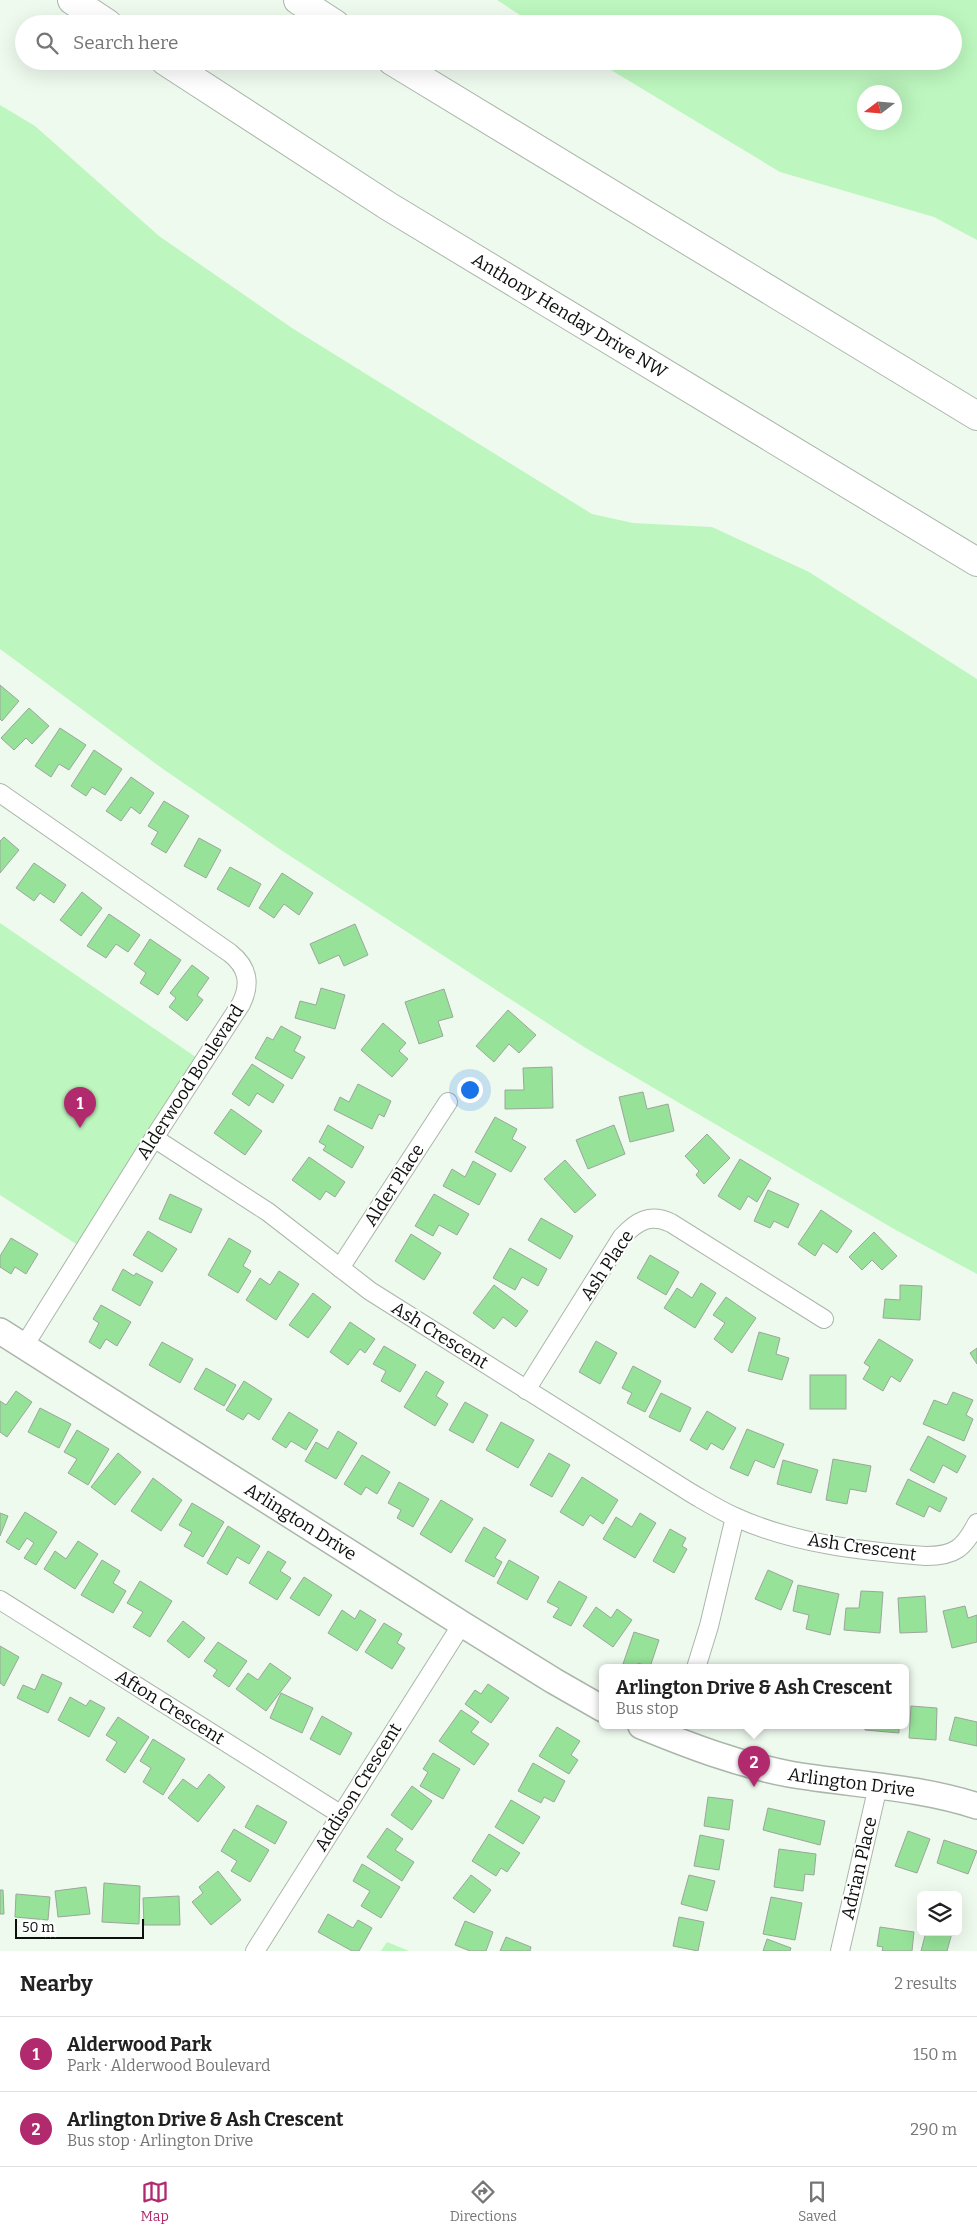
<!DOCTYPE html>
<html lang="en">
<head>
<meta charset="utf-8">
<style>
  body { margin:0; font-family:Bitter,serif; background:#f6f6f6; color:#222 }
  .controls { position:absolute; right:15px; bottom:15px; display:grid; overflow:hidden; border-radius:8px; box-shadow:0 5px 20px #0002 }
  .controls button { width:45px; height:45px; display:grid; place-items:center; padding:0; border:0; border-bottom:1px solid #e0e0e0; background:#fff; color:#222; font:25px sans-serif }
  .compass { position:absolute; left:857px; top:85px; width:45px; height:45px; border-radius:50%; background:#fff; box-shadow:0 5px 20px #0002; rotate:254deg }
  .scale { position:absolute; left:15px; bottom:12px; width:129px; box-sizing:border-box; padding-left:5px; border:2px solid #0c0f0c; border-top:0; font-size:14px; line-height:18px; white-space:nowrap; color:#0c0f0c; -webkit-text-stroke:4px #fff; paint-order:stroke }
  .you { position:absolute; left:469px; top:1089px; width:18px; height:18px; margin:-12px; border:4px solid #fff; border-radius:50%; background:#1a73e8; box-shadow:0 0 0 8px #1a73e833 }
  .badge { display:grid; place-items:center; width:32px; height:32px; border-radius:50%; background:#b12a6e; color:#fff; font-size:16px; font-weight:700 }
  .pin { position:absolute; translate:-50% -41px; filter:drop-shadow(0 1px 2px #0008) }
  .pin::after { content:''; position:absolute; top:26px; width:18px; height:15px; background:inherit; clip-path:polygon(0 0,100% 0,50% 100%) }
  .popup { position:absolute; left:599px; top:1664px; width:310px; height:65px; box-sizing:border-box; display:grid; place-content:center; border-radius:8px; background:#fff; filter:drop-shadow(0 1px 4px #0005); font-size:16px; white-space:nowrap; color:#767676 }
  .popup b { font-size:19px; color:#222 }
  .popup::after { content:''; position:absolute; left:50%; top:100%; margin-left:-10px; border:10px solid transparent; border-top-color:#fff }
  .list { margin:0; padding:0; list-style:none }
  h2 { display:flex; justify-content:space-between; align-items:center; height:65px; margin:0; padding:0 20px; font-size:21px }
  h2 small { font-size:16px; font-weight:400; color:#767676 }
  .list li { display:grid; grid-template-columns:32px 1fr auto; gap:15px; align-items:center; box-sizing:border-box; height:75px; padding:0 20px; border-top:1px solid #e0e0e0 }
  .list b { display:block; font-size:19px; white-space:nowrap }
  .list p { margin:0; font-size:16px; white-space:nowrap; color:#767676 }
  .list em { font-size:16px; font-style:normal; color:#767676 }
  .icon { flex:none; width:28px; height:28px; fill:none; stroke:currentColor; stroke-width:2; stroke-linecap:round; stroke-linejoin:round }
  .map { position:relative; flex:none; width:977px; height:1951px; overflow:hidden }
  .search { position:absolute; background:#fff; box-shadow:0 5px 20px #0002; left:15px; right:15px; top:15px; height:55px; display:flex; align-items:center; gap:12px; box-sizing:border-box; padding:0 18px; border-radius:28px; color:#767676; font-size:19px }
  .sheet { height:215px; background:#fff }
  nav { display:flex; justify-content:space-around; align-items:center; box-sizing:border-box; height:70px; border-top:1px solid #e0e0e0; background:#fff; font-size:14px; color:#767676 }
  nav a { display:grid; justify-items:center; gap:2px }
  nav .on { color:#b12a6e }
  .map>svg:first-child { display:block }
</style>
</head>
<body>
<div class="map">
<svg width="977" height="1951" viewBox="0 0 977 1951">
  <rect width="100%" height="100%" fill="#effaef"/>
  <!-- green -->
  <g fill="#bdf6be" fill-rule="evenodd">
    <path d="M497 0H977V240L934 217 780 172 596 61H953V24H534ZM864 92H894V122H864Z"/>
    <path d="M0 105 35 126 159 236 292 328 592 514 633 523 712 527 809 572 977 679V1274L894 1229 584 1047 281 850 163 769 0 649Z"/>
    <path d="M0 923 203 1062 84 1249 0 1195Z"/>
    <path d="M387 1942 409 1951H381Z"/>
  </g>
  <!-- building -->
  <g fill="#95e298" stroke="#9ca69c">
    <path d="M0 685 19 701 2 721 0 719Z"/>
    <path d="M29 708 49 726 32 744 26 738 14 750 1 738Z"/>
    <path d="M60 728 86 745 69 770 59 764 51 777 35 766Z"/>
    <path d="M94 750 122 769 105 795 92 787 86 796 71 786Z"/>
    <path d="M131 777 154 793 140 814 131 807 121 821 106 811Z"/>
    <path d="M164 801 189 816 166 853 151 844 158 832 148 826Z"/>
    <path d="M4 837 19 850 0 873V841Z"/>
    <path d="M199 838 221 850 206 878 184 866Z"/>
    <path d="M34 863 66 885 54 903 40 893 34 901 16 888Z"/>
    <path d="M230 867 261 884 249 907 217 889Z"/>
    <path d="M282 873 313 893 299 915 284 904 274 918 259 908Z"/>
    <path d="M82 892 102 908 81 936 60 920Z"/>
    <path d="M109 914 140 935 128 952 116 944 106 958 87 946Z"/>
    <path d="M355 924 368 955 344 966 339 955 319 964 310 944Z"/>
    <path d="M150 939 181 960 158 995 140 983 146 973 134 964Z"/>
    <path d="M192 965 209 978 197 995 203 1000 187 1021 169 1007 176 998 170 993Z"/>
    <path d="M321 988 345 995 335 1029 295 1018 300 1001 316 1005Z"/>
    <path d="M444 989 453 1017 438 1021 443 1036 419 1044 405 1002Z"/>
    <path d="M508 1010 536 1035 519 1053 509 1044 494 1062 476 1046Z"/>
    <path d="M383 1023 406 1043 399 1051 408 1059 392 1077 361 1050Z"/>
    <path d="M281 1026 301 1037 294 1051 305 1057 292 1079 255 1058 267 1037 273 1040Z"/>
    <path d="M252 1064 284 1085 273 1103 257 1093 249 1106 232 1094Z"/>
    <path d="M552 1067 553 1108 505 1109V1090H524L523 1068Z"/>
    <path d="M358 1084 391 1101 384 1117 379 1114 372 1129 334 1110 340 1097 349 1102Z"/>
    <path d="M643 1092 647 1109 668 1104 674 1131 630 1142 619 1097Z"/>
    <path d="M231 1109 262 1131 245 1155 214 1133Z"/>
    <path d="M495 1117 517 1129 512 1139 526 1147 511 1172 475 1152Z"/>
    <path d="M328 1125 364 1147 352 1168 323 1150 326 1146 319 1142Z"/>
    <path d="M614 1125 625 1154 588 1169 576 1140Z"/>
    <path d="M707 1134 730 1158 704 1184 696 1175 699 1171 685 1156Z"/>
    <path d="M309 1157 345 1182 335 1197 326 1191 320 1200 292 1180Z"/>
    <path d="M740 1159 771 1178 757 1202 748 1196 740 1210 718 1196Z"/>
    <path d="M565 1160 596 1195 575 1213 544 1179Z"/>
    <path d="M473 1161 496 1174 479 1205 443 1186 452 1169 465 1177Z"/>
    <path d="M768 1190 799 1204 788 1228 774 1221 770 1228 754 1221Z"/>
    <path d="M170 1194 202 1209 191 1233 159 1219Z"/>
    <path d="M434 1194 469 1214 457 1235 439 1225 433 1236 415 1226Z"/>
    <path d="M821 1210 852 1231 837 1253 823 1243 815 1256 798 1244Z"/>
    <path d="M541 1218 573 1236 560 1259 528 1240Z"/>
    <path d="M148 1231 177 1249 162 1272 133 1255Z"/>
    <path d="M874 1232 897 1256 882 1270 872 1260 862 1270 849 1257Z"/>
    <path d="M411 1234 441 1253 424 1280 395 1261Z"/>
    <path d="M11 1238 38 1254 26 1274 15 1267 11 1274 0 1267V1256Z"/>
    <path d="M229 1238 251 1251 243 1266 251 1271 238 1293 208 1275Z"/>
    <path d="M510 1248 547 1269 538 1286 522 1277 515 1290 493 1278Z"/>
    <path d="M650 1255 679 1272 666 1295 637 1278Z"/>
    <path d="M123 1269 134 1276 136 1273 153 1282 140 1306 112 1290Z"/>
    <path d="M279 1271 299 1284 276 1320 246 1300 260 1278 270 1285Z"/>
    <path d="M701 1283 716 1293 695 1328 664 1308 677 1288 692 1298Z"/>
    <path d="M494 1285 528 1311 516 1327 503 1317 494 1329 473 1313Z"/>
    <path d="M900 1285 922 1286 920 1320 883 1318 885 1299 900 1300Z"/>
    <path d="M313 1293 331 1307 308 1338 289 1325Z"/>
    <path d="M726 1297 756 1318 732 1353 714 1339 725 1323 713 1315Z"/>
    <path d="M101 1305 131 1322 117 1346 106 1339 100 1349 89 1342 99 1323 93 1319Z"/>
    <path d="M350 1322 375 1339 365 1353 360 1349 348 1365 330 1352Z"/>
    <path d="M759 1332 780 1338 776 1354 789 1358 782 1380 748 1371Z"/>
    <path d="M879 1339 913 1360 900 1382 891 1376 883 1391 863 1379 870 1367 864 1363Z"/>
    <path d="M596 1341 617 1353 600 1384 579 1372Z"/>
    <path d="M162 1342 193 1359 180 1383 149 1365Z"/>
    <path d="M384 1346 416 1365 400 1392 381 1381 386 1371 373 1364Z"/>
    <path d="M977 1348V1364L970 1353Z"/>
    <path d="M633 1366 661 1381 645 1412 627 1403 632 1393 622 1388Z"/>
    <path d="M206 1368 236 1385 224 1406 194 1389Z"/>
    <path d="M426 1371 444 1382 436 1396 448 1404 435 1426 404 1407Z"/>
    <rect x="810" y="1375" width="36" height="34"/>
    <path d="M244 1381 272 1399 259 1420 248 1413 243 1420 226 1410Z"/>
    <path d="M16 1391 32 1402 7 1437 0 1432V1401L6 1405Z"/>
    <path d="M953 1392 973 1400 966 1415 973 1419 964 1441 923 1424 934 1400 947 1405Z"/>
    <path d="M661 1393 691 1408 680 1432 649 1417Z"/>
    <path d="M465 1402 488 1415 473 1443 449 1430Z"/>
    <path d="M40 1408 71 1424 59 1448 28 1432Z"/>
    <path d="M707 1411 736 1428 723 1450 711 1443 707 1450 690 1440Z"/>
    <path d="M289 1412 318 1430 306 1450 291 1441 286 1448 272 1439Z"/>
    <path d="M501 1422 534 1440 518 1468 486 1450Z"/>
    <path d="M747 1429 784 1444 774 1468 755 1460 748 1476 730 1468Z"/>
    <path d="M77 1430 109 1449 88 1485 68 1473 77 1459 64 1452Z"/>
    <path d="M338 1431 357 1443 336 1479 305 1461 316 1442 328 1449Z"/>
    <path d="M928 1436 966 1456 957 1473 943 1465 934 1483 910 1470Z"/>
    <path d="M118 1453 141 1472 115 1505 91 1487Z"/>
    <path d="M549 1453 570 1465 552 1497 530 1485Z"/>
    <path d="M362 1455 390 1472 377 1494 366 1487 361 1495 344 1484Z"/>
    <path d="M833 1459 871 1466 866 1492 850 1489 847 1504 826 1500Z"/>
    <path d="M783 1460 818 1470 811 1493 777 1484Z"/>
    <path d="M582 1477 618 1500 603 1524 590 1515 583 1526 560 1512Z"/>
    <path d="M153 1478 182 1500 161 1531 131 1511Z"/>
    <path d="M908 1479 947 1498 940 1512 929 1506 924 1517 896 1504Z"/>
    <path d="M399 1482 429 1499 413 1527 397 1518 401 1510 388 1503Z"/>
    <path d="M441 1500 473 1519 451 1553 420 1534Z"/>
    <path d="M192 1503 224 1522 203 1557 184 1546 192 1532 179 1525Z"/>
    <path d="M25 1512 57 1532 36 1565 24 1558 34 1543 27 1538 19 1550 6 1542Z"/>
    <path d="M0 1513 8 1516 0 1536Z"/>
    <path d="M640 1513 656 1523 635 1558 603 1539 616 1517 632 1527Z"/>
    <path d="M228 1526 260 1546 249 1564 237 1557 227 1575 207 1563Z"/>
    <path d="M484 1527 506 1540 495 1558 502 1562 494 1577 465 1561Z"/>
    <path d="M670 1529 686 1538 682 1546 687 1549 674 1573 653 1561Z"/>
    <path d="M78 1541 98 1554 75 1589 44 1569 55 1551 66 1559Z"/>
    <path d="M268 1551 286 1562 280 1571 291 1578 277 1600 249 1583Z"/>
    <path d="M102 1560 120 1571 113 1583 126 1591 113 1613 81 1595Z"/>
    <path d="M509 1560 539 1577 527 1600 497 1583Z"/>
    <path d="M768 1570 793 1581 781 1610 755 1599Z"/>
    <path d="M304 1577 332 1595 319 1616 290 1598Z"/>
    <path d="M140 1581 172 1601 150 1637 133 1627 143 1612 127 1603Z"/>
    <path d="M559 1581 587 1597 571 1626 553 1617 559 1608 547 1602Z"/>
    <path d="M798 1585 839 1594 830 1635 806 1629 809 1615 793 1611Z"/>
    <path d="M861 1591 883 1592 880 1633 844 1630 846 1608H859Z"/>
    <path d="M925 1596 927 1632 900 1633 898 1598Z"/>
    <path d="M965 1606 968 1618 977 1615V1642L952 1648 943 1611Z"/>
    <path d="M596 1607 611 1618 617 1609 632 1620 613 1647 583 1626Z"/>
    <path d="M342 1610 355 1619 360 1610 376 1620 357 1651 328 1633Z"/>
    <path d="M183 1621 205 1638 189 1658 167 1641Z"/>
    <path d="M384 1623 402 1634 397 1643 405 1648 392 1669 365 1652Z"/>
    <path d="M634 1632 659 1640 650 1667 638 1663 636 1668 623 1664Z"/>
    <path d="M218 1642 247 1661 229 1687 213 1676 217 1670 204 1661Z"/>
    <path d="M0 1646 19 1657 4 1686 0 1683Z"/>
    <path d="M270 1663 291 1678 266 1711 236 1689 248 1673 258 1680Z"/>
    <path d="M42 1674 62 1683 48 1713 17 1698 23 1685 35 1690Z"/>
    <path d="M488 1684 509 1698 491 1723 465 1704 475 1690 481 1694Z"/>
    <path d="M281 1693 313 1708 302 1733 270 1718Z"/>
    <path d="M70 1697 86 1706 90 1700 105 1708 89 1737 58 1720Z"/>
    <path d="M911 1706 937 1708 936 1740 909 1738Z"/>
    <path d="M461 1710 479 1722 471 1732 489 1744 474 1765 439 1741Z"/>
    <path d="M322 1716 352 1733 340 1755 310 1739Z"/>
    <path d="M118 1717 149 1737 125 1773 106 1760 117 1742 106 1735Z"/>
    <path d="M955 1717 977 1722V1746L949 1740Z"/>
    <path d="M865 1726H899V1733L865 1730Z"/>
    <path d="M557 1727 580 1741 571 1755 578 1760 569 1774 539 1756Z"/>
    <path d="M153 1739 185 1759 163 1795 143 1782 151 1768 140 1761Z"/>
    <path d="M433 1753 460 1769 443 1799 420 1786 428 1772 423 1769Z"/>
    <path d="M533 1763 565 1781 554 1802 544 1797 541 1803 518 1791Z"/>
    <path d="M209 1774 225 1787 198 1822 168 1798 183 1779 197 1789Z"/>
    <path d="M412 1786 432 1801 412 1830 391 1815Z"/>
    <path d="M708 1797 733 1800 729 1830 704 1826Z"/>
    <path d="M511 1800 540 1817 523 1844 495 1827Z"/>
    <path d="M257 1805 287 1822 275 1844 245 1827Z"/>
    <path d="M768 1808 825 1821 820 1845 763 1830Z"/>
    <path d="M387 1828 403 1839 395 1850 414 1862 402 1881 367 1857Z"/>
    <path d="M234 1829 269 1850 250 1882 231 1871 237 1861 221 1851Z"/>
    <path d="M908 1831 930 1839 917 1873 895 1866Z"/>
    <path d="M489 1834 520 1853 507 1872 501 1868 496 1876 472 1861Z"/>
    <path d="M700 1835 724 1840 719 1870 694 1866Z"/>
    <path d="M944 1840 977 1851 968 1874 937 1863Z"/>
    <path d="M779 1849 816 1854 814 1875 805 1874 803 1891 774 1887Z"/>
    <path d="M362 1864 400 1887 381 1918 361 1906 370 1891 353 1881Z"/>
    <path d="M218 1871 241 1900 211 1925 192 1902 203 1893 199 1887Z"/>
    <path d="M471 1875 491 1890 474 1913 453 1898Z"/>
    <path d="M689 1875 715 1881 707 1911 681 1904Z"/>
    <path d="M104 1883 140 1886 139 1924 102 1922Z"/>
    <path d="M86 1887 90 1914 58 1917 55 1891Z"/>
    <path d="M0 1890H3L4 1914H0Z"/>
    <path d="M16 1894 50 1897 48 1920 15 1917Z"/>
    <path d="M179 1896 180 1925H144L143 1898Z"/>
    <path d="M771 1897 802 1903 795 1940 763 1934Z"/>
    <path d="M328 1914 353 1928 358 1920 372 1928 359 1951H352L318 1932Z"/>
    <path d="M679 1917 704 1922 698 1951 673 1946Z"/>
    <path d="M465 1921 493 1932 486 1951H470L455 1945Z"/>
    <path d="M880 1927 914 1932 912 1951H882L883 1947 877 1946Z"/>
    <path d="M926 1932 952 1933 947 1951H921Z"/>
    <path d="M506 1937 531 1947 530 1951H500Z"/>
    <path d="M767 1939 791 1948 790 1951H763Z"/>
  </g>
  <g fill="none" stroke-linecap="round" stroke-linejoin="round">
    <defs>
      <g id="street">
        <path d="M0 793 230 953C248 967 251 984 241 1004L154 1138 24 1346"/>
        <path d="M154 1138 268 1212 370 1291 691 1493C705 1501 719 1510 735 1517 795 1544 861 1551 926 1556 955 1556 964 1548 977 1523"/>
        <path d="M340 1268 448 1102"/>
        <path d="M526 1390 622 1237C637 1221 650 1213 671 1223L824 1319"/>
        <path d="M0 1600 340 1814"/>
        <path d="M696 1668 709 1626 735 1517"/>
        <path d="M255 1951 462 1624"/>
        <path d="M840 1951 878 1786"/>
      </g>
      <g id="secondary">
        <path id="s1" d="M0 1331 462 1624 554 1681 603 1709"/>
        <path id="s2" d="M641 1726C690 1746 737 1764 789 1774 852 1785 916 1786 977 1806"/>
      </g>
      <g id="highway">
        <path d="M72 0 108 24"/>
        <path d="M298 0 335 24"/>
        <path id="s3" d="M165 61 388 206 977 562"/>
        <path d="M392 61 977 416"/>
      </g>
    </defs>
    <!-- street casing -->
    <use href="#street" stroke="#abb6ab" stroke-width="20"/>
    <!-- secondary casing -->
    <use href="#secondary" stroke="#abb6ab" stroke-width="28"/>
    <!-- highway casing -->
    <use href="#highway" stroke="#abb6ab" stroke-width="30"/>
    <!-- street -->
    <use href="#street" stroke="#fff" stroke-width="18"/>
    <!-- secondary -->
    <use href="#secondary" stroke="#fff" stroke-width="25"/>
    <!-- highway -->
    <use href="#highway" stroke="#fff" stroke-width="28"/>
  </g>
  <g text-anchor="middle" stroke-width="4" stroke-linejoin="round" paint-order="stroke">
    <!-- street labels -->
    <g font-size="18" fill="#0c0f0c" stroke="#fff">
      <text dy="6" stroke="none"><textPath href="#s3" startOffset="478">Anthony Henday Drive NW</textPath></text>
      <text transform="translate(190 1082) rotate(-57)" y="6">Alderwood Boulevard</text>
      <text transform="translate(394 1185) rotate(-57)" y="6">Alder Place</text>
      <text transform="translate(607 1265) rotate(-56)" y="6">Ash Place</text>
      <text transform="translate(440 1335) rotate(32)" y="6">Ash Crescent</text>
      <text dy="6" stroke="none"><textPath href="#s1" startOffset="356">Arlington Drive</textPath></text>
      <text transform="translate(862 1547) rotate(8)" y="6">Ash Crescent</text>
      <text transform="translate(170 1707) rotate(32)" y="6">Afton Crescent</text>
      <text dy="6" stroke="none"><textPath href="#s2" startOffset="219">Arlington Drive</textPath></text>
      <text transform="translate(358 1787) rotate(-58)" y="6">Addison Crescent</text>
      <text transform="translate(859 1868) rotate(-77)" y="6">Adrian Place</text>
    </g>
  </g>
</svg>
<div class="controls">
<button><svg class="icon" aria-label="layers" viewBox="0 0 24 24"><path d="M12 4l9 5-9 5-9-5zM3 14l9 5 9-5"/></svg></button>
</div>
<svg class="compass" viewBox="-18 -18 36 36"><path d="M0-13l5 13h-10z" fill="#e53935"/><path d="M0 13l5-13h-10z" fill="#767676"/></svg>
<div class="scale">50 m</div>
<div class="you"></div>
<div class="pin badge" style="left:80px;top:1128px">1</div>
<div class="pin badge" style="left:754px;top:1787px">2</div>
<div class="popup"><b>Arlington Drive &amp; Ash Crescent</b>Bus stop</div>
<div class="search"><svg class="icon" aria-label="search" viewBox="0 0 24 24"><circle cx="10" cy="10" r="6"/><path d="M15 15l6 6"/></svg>Search here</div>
</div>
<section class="sheet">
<h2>Nearby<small>2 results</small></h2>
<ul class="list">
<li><span class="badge">1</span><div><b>Alderwood Park</b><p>Park · Alderwood Boulevard</p></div><em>150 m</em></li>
<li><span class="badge">2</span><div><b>Arlington Drive &amp; Ash Crescent</b><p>Bus stop · Arlington Drive</p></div><em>290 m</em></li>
</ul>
</section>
<nav>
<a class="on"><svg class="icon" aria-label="map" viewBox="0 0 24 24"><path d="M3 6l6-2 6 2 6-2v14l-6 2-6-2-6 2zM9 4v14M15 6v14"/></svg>Map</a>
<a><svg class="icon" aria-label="directions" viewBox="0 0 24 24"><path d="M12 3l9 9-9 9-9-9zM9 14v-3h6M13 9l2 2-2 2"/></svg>Directions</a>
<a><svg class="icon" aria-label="saved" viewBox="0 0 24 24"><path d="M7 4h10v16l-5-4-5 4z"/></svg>Saved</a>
</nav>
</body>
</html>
